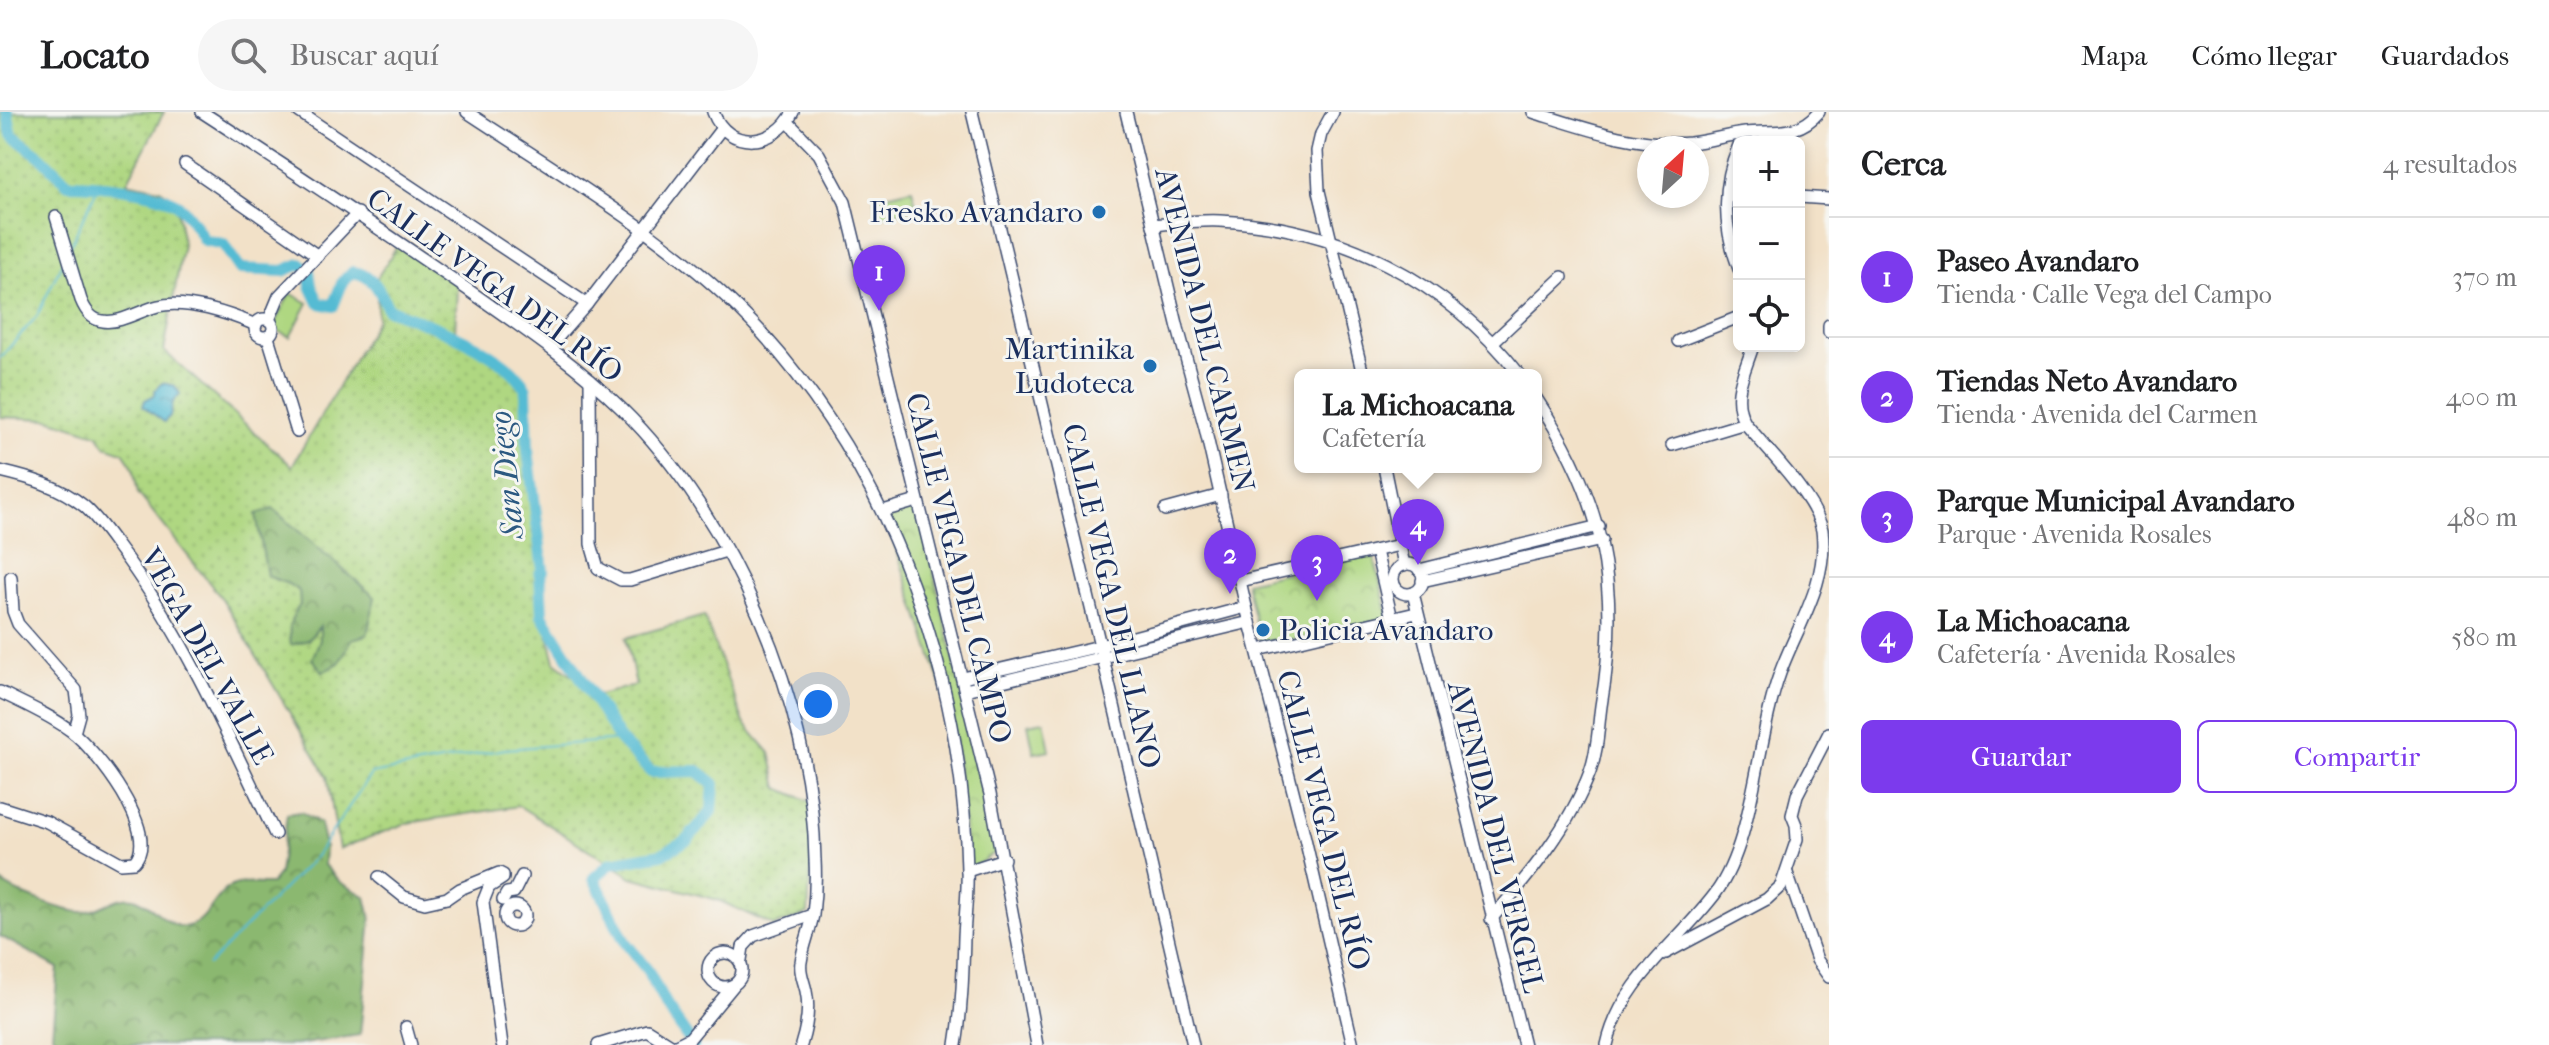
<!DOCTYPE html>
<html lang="es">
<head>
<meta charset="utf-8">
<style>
  body { margin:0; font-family:"IM FELL French Canon",serif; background:#f6f6f6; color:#202124 }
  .controls { position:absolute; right:24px; top:24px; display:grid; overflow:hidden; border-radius:12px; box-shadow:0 4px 12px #0003 }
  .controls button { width:72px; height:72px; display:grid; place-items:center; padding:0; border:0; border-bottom:2px solid #e0e0e0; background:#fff; color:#202124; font:40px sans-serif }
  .compass { position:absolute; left:1637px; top:24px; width:72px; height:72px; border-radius:50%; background:#fff; box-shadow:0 4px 12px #0003; rotate:26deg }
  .you { position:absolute; left:818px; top:592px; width:28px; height:28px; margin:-20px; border:6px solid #fff; border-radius:50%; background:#1a73e8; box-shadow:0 0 0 12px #1a73e833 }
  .badge { display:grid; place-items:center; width:52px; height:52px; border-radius:50%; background:#7c3aed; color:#fff; font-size:26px; font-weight:700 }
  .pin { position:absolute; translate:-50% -66px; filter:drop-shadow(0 2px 4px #0008) }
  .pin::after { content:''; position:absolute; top:42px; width:28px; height:24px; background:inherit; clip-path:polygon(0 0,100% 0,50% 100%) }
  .popup { position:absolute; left:1294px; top:257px; width:248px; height:104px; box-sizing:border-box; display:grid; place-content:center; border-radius:12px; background:#fff; filter:drop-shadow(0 2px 6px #0005); font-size:26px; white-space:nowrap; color:#757577 }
  .popup b { font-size:30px; color:#202124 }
  .popup::after { content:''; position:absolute; left:50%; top:100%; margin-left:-16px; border:16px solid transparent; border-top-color:#fff }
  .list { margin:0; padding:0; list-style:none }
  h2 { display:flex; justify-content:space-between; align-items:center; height:104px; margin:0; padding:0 32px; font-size:34px }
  h2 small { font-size:26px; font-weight:400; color:#757577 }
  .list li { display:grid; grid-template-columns:52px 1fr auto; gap:24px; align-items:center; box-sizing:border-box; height:120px; padding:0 32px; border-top:2px solid #e0e0e0 }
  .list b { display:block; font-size:30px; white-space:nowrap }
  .list p { margin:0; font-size:26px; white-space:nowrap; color:#757577 }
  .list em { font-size:26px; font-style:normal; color:#757577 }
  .actions { display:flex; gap:16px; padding:24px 32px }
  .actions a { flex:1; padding:18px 0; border:2px solid #7c3aed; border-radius:12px; text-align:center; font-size:28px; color:#7c3aed }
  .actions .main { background:#7c3aed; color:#fff }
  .icon { flex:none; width:44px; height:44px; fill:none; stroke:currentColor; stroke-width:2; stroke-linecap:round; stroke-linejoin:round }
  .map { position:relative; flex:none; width:1829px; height:933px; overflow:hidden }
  header { display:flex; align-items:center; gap:48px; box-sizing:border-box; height:112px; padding:0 40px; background:#fff; border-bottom:2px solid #e0e0e0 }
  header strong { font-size:38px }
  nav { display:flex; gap:44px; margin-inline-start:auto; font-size:28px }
  .search { width:560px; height:72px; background:#f6f6f6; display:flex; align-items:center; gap:20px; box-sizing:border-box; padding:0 28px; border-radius:44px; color:#757577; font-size:30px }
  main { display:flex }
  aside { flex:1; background:#fff }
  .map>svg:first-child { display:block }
</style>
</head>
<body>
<header>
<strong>Locato</strong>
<div class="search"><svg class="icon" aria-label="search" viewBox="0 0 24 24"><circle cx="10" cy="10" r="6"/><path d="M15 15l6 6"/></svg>Buscar aquí</div>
<nav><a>Mapa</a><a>Cómo llegar</a><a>Guardados</a></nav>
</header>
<main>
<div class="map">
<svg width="1829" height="933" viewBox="0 0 1829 933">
  <defs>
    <pattern id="grass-dots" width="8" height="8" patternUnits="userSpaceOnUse" patternTransform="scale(2)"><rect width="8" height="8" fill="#afd781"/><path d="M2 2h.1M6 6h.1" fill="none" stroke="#96b972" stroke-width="1.8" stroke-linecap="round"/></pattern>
    <pattern id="forest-crowns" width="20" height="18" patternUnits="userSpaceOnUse" patternTransform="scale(2)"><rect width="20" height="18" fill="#8bb86f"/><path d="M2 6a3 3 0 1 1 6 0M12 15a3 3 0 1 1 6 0" fill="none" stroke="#71965e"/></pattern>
    <pattern id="park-crowns" width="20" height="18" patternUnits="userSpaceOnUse" patternTransform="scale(2)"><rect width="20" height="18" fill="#afd781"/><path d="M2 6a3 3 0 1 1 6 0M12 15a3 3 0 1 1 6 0" fill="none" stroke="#96b972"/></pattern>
    <pattern id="water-ripples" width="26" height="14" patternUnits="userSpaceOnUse" patternTransform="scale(2)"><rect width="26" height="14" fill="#55bbd3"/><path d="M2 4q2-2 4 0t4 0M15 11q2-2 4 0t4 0" fill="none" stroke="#4698ae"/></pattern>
  </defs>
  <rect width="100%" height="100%" fill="#f6f6f2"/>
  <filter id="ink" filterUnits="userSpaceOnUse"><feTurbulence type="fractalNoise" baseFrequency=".0125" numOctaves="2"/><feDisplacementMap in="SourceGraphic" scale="16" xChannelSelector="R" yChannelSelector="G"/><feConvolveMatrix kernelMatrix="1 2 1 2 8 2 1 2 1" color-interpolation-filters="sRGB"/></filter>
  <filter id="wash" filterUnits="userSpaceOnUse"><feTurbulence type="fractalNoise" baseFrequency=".006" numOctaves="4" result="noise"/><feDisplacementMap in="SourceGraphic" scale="32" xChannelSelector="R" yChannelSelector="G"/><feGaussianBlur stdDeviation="1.8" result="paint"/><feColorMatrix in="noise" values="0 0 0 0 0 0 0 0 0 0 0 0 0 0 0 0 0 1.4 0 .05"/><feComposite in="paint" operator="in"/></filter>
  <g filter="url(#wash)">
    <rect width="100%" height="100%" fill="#f2e1c8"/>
    <!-- grass -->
    <path fill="url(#grass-dots)" stroke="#658370" stroke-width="2" d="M0 0H164L127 70 160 77 175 87 183 132 164 239 292 354 377 208V166L397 134 457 172 455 221 483 235 515 255 528 276 530 338 544 461 541 463 543 503 555 550 599 583 636 573 626 526 704 504 744 611 770 641 778 676 814 691 808 802 774 814 718 788 632 765 519 694 407 711 339 737 327 664 223 488 138 381 133 355 123 340 105 334 97 322 49 307 0 305Z"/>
    <!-- forest -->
    <g fill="url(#forest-crowns)" stroke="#537466" stroke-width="2">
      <path d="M273 397 375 485 367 523 352 527 339 551 323 560 312 547 320 528V514L308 528 291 533C288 516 289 507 300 493L299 479 288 472 267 464 256 402Z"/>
      <path d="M301 700 320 711 325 735 324 753 340 770 366 785 371 806 360 923 296 933H70L52 923 58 856 0 824V769C13 781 63 799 81 800 99 801 115 782 134 786 153 791 169 819 188 814 207 810 213 786 228 776 241 768 257 773 271 772L279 762 287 702Z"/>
    </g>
    <!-- park -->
    <g fill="url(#park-crowns)" stroke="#658370" stroke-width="2">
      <path d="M917 390 985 681 996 740 969 758 952 605 884 400Z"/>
      <path d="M1373 441 1389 507 1261 535 1246 470Z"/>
    </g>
    <!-- garden -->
    <g fill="#afd781" stroke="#658370" stroke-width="2">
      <path d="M912 77 917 96 878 105 874 86Z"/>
      <path d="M290 181 308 191 290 225 272 216Z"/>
      <path d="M1044 609 1050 638 1034 641 1028 612Z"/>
    </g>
    <!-- water -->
    <path fill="url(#water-ripples)" stroke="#387598" stroke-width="2" d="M162 271 175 274 180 282 173 290 170 304 164 310 143 294 145 288 155 283V278Z"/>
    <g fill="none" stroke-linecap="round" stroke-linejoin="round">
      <!-- stream -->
      <g stroke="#55bbd3" stroke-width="2">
        <path d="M70 134 99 73"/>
        <path d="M0 246 37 204 64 147"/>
        <path d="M208 853 316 744 371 662 505 637 620 628"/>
      </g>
      <!-- river -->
      <path stroke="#55bbd3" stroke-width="12" d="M7 0 12 23 41 45 68 72C92 72 160 78 178 93 189 102 197 116 204 128L223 132 240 157 283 159 300 152 309 159 311 174 319 191 333 194 343 169 353 160C374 163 380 179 388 197 426 211 508 240 526 277L528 338 543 459 540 461 542 503 620 628 651 660 698 659 714 672 712 699 687 728 662 742 611 751 594 766 625 830 648 859 664 891 693 933"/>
    </g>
  </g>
  <g filter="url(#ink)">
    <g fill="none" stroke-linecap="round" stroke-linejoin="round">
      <defs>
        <g id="minor">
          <path d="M202 0C290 57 377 115 464 175 518 213 574 250 622 297 733 405 813 594 815 748 816 766 815 786 813 803 810 819 803 834 801 850 799 860 804 869 806 879 810 896 806 917 801 933"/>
          <path d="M299 0 587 192"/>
          <path d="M467 0C568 67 679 130 762 221 893 366 963 564 967 758 968 780 965 803 964 825 963 861 962 897 956 933"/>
          <path d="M713 0C728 40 776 35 793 0"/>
          <path d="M972 0 1103 546 1193 933"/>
          <path d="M1126 0 1178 216 1205 316 1246 495 1304 722 1353 933"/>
          <path d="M1333 0 1321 22 1317 39 1319 79 1363 263"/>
          <path d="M1533 0C1584 16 1636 35 1690 31 1709 29 1727 23 1745 21 1774 18 1798 25 1819 0"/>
          <path d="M788 10 819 42 845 90 990 682 1037 933"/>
          <path d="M1739 33C1721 75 1723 115 1739 157"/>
          <path d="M185 52 318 144"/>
          <path d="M1799 85 1829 87"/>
          <path d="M56 105 81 188C85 198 91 208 103 209 120 212 141 198 158 194 186 187 230 202 256 213"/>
          <path d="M1153 113C1175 111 1198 108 1220 109 1340 115 1446 168 1520 263"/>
          <circle cx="264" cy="216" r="9"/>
          <path d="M269 208 279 184 358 101"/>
          <path d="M1829 213V220"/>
          <path d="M268 225 297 320"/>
          <path d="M1678 229 1739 205"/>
          <path d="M1493 230 1562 165"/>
          <path d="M549 235 587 192 722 16"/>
          <path d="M590 268 591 432 598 456 621 468H630L726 439"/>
          <path d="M1672 333 1745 311"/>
          <path d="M1384 355 1404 453"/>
          <path d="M0 359C30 366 59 374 84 394 101 409 113 429 127 447 187 530 230 629 275 722"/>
          <path d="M1165 398 1221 383"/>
          <path d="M883 399 917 389"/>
          <path d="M1376 439 1392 507"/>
          <circle cx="1408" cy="467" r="15"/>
          <path d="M1419 458 1599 414"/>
          <path d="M11 465 13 499 18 512 76 578 79 603 74 621"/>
          <path d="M1240 469 1400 433"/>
          <path d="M1422 469 1602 428"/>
          <path d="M1413 481 1524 933"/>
          <path d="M1258 538 1416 501"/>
          <path d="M963 566 1100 534 1246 495"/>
          <path d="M965 578 1250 510"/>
          <path d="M0 580C24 592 50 603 71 619 96 638 162 721 134 750L121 751 47 710 0 695"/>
          <path d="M967 759 1004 747"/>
          <path d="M1787 761 1817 848 1829 865"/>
          <path d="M379 765 404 785 425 791 447 786 460 777 499 761 503 763V766L489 775 483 790 502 933"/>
          <path d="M503 788 507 781 514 780 522 764"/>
          <circle cx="515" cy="804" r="10"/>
          <path d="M1491 807C1529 764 1570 714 1590 660 1598 638 1598 616 1601 594 1622 474 1603 388 1536 286"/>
          <circle cx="725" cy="858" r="17"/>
          <path d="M1666 841 1767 787 1781 774 1797 727 1796 713 1792 703 1797 683 1829 621"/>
          <path d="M741 848 743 835 753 824 812 803"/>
          <path d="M406 915 411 933"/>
          <path d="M598 933 647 918 671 933"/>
          <path d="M676 933 690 926 733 874"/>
          <path d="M1607 933C1621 869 1678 831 1715 782 1755 728 1756 627 1780 561 1796 516 1829 470 1822 418 1815 385 1767 338 1745 311 1730 284 1745 260 1753 234"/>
        </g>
      </defs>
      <!-- minor casing -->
      <use href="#minor" stroke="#3b4a6e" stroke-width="14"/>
      <!-- minor -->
      <use href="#minor" stroke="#fff" stroke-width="11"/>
    </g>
  </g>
  <!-- markers -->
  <g fill="#1f6fb2" stroke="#f6f6f2" stroke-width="3">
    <circle cx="1099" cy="100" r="8"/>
    <circle cx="1150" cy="254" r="8"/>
    <circle cx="1263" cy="518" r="8"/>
  </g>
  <g text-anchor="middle" stroke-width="6" stroke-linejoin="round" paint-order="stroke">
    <!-- poi labels -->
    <g font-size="30" fill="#1b2f5e" stroke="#f6f6f2" text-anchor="end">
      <text x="1083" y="110">Fresko Avandaro</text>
      <text x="1134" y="247">Martinika<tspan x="1134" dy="34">Ludoteca</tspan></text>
      <text x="1279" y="528" text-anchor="start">Policia Avandaro</text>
    </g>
    <!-- street labels -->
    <g font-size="30" fill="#1b2f5e" stroke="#f6f6f2">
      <text transform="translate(495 173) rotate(36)" y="10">CALLE VEGA DEL RÍO</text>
      <text transform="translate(1205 218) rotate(76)" y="10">AVENIDA DEL CARMEN</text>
      <text transform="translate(959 456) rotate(76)" y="10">CALLE VEGA DEL CAMPO</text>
      <text transform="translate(1112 484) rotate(77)" y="10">CALLE VEGA DEL LLANO</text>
      <text transform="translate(207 544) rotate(61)" y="10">VEGA DEL VALLE</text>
      <text transform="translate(1324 708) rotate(76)" y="10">CALLE VEGA DEL RÍO</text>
      <text transform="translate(1496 725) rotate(76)" y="10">AVENIDA DEL VERGEL</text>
    </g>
    <!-- water labels -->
    <g font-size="32" font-style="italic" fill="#2c5981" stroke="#f6f6f2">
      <text transform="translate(506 363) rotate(-96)" y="11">San Diego</text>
    </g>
  </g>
</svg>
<div class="controls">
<button>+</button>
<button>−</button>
<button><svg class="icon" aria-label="locate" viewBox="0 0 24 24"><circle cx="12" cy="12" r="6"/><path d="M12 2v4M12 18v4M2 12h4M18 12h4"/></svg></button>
</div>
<svg class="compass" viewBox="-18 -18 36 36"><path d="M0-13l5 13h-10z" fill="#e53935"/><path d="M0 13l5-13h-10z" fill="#757577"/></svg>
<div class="you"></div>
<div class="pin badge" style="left:879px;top:199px">1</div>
<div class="pin badge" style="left:1230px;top:482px">2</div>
<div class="pin badge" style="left:1317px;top:489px">3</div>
<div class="pin badge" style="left:1418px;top:453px">4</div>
<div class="popup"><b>La Michoacana</b>Cafetería</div>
</div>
<aside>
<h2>Cerca<small>4 resultados</small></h2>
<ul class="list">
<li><span class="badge">1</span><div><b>Paseo Avandaro</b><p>Tienda · Calle Vega del Campo</p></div><em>370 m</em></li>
<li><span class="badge">2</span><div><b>Tiendas Neto Avandaro</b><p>Tienda · Avenida del Carmen</p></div><em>400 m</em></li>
<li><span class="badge">3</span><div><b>Parque Municipal Avandaro</b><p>Parque · Avenida Rosales</p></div><em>480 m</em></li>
<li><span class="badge">4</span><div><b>La Michoacana</b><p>Cafetería · Avenida Rosales</p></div><em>580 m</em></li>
</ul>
<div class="actions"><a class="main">Guardar</a><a>Compartir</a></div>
</aside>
</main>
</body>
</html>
